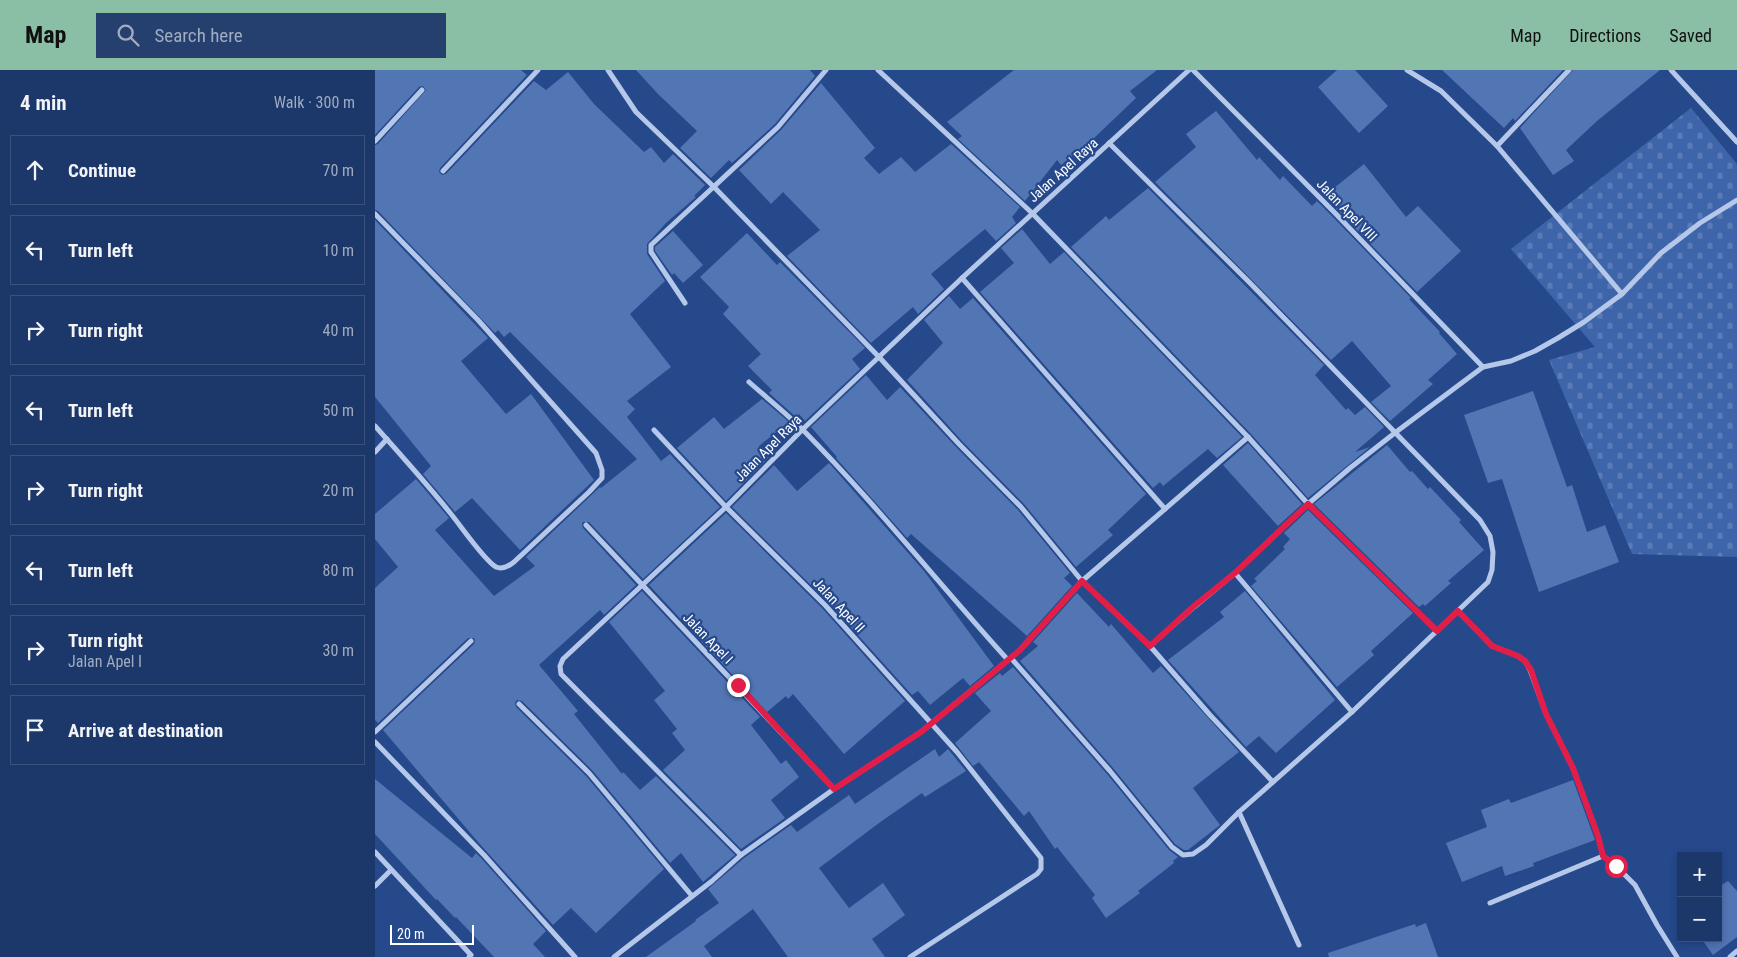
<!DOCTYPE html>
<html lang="en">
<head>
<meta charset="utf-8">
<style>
  body { margin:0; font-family:"Roboto Condensed",sans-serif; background:#253f6f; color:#f1f3f6 }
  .controls { position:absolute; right:15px; bottom:15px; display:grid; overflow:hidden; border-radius:0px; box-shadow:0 2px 8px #0003 }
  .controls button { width:45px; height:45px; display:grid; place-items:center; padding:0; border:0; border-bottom:1px solid #3a517d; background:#1c3769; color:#f1f3f6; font:25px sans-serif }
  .scale { position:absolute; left:15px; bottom:12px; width:84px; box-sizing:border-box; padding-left:5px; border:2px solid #fff; border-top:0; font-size:14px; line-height:18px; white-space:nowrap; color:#fff; -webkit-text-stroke:4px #26498c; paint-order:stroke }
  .stop { position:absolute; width:15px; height:15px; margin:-11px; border:4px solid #e11d48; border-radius:50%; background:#fff }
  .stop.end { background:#e11d48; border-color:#fff; box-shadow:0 1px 5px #0008 }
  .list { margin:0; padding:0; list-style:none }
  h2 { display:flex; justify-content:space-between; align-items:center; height:65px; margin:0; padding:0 20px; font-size:21px }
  h2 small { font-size:16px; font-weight:400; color:#a0acc0 }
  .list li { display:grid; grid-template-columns:32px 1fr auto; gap:15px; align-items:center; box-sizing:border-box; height:70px; margin:0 10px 10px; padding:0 10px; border:1px solid #3a517d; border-radius:0px }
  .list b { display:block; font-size:19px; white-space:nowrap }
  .list p { margin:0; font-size:16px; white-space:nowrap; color:#a0acc0 }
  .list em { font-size:16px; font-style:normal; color:#a0acc0 }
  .icon { flex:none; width:28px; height:28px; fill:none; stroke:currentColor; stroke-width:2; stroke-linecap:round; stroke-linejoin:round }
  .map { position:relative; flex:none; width:1362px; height:887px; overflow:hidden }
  header { display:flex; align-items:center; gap:30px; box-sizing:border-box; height:70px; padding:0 25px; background:#8abfa5; color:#111 }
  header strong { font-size:24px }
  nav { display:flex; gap:28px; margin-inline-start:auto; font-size:18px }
  .search { width:350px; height:45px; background:#253f6f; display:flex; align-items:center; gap:12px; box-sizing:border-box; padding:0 18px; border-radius:0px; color:#a0acc0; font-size:19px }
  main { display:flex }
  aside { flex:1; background:#1c3769 }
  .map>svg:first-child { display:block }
</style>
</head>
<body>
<header>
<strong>Map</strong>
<div class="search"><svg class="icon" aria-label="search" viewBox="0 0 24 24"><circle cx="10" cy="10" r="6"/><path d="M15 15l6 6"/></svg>Search here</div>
<nav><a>Map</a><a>Directions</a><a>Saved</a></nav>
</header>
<main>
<aside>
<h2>4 min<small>Walk · 300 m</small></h2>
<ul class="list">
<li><svg class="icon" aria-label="ahead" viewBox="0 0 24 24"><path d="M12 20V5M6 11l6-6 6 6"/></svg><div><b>Continue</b></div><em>70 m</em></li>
<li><svg class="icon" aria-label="left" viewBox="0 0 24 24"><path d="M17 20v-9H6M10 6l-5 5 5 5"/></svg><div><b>Turn left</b></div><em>10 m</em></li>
<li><svg class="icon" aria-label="right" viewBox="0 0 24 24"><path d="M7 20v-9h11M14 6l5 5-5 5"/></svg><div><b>Turn right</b></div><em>40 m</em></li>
<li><svg class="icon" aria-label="left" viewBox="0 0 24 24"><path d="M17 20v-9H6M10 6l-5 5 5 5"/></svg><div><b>Turn left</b></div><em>50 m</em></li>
<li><svg class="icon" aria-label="right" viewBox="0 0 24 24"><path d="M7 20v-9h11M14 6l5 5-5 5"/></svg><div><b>Turn right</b></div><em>20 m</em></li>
<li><svg class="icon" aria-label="left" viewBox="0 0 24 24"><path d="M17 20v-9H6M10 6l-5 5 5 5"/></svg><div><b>Turn left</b></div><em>80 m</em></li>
<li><svg class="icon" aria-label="right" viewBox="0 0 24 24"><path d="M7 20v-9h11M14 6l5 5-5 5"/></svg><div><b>Turn right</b><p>Jalan Apel I</p></div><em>30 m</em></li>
<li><svg class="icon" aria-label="arrive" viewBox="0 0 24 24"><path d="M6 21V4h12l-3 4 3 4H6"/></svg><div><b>Arrive at destination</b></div></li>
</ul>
</aside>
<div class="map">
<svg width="1362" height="887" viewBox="0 0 1362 887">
  <defs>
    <pattern id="cemetery-stones" width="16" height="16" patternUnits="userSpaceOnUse" patternTransform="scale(1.25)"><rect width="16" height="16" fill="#3e64aa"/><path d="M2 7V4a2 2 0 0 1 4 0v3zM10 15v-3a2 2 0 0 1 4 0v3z" fill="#5b7bb7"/></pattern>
  </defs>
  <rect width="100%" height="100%" fill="#26498c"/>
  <!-- cemetery -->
  <path fill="url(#cemetery-stones)" d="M1316 38 1362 94V487L1257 484 1174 290 1220 277 1136 179Z"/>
  <!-- building -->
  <g fill="#5275b4">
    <path d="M0 0H146L152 5 65 98 64 102 67 105 71 104 159 11 171 20 193 2 219 34 269 82 276 77 289 93 298 84 330 115 319 126 321 127 291 153 272 174V184L290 211 255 244 296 297 252 331 260 339 252 347 286 391 295 384 345 437 268 509 214 452H208L207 454 208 458 261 515 229 545 225 540 164 595 203 641 199 644 247 704 248 702 265 720 281 706 360 785 328 812 306 783 295 793 217 700 147 631 142 630 140 633 141 637 211 706 289 799 221 863 196 838 178 855 103 772 8 660 99 574 100 570 99 568H93L3 653 0 650V518L23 497 0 469V444L41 409 74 448 60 460 119 526 160 496 151 487 225 417 226 418 262 389 135 262 129 267 123 260 120 263 3 141 0 140V75L3 74 51 20 48 16 44 17 0 65Z"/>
    <path d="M261 0H435L440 6 400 54 357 93 354 90 336 108 305 78 322 61 283 24Z"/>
    <path d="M639 0H782L755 21 761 28 717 70 686 95 682 90 650 131 583 69 587 66 572 52Z"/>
    <path d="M962 0H980L1013 36 984 63 943 17Z"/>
    <path d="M1067 0H1188L1140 51 1138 48 1129 58Z"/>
    <path d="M1198 0H1285L1222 51 1191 80 1199 91 1178 105 1145 58Z"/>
    <path d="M446 13 500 78 489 88 504 104 526 87 540 102 576 74 645 137 637 147 641 153 621 171 610 159 556 204 569 219 543 244 538 237 496 273 412 186 445 160 408 122 396 134 364 100 406 60Z"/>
    <path d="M841 41 882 90 884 87 905 110 908 106 937 136 942 131 956 145 1036 228 1034 229 1065 262 1064 263 1082 284 1053 310 1058 314 1015 351 996 332 1016 316 977 271 956 290 780 112 821 77 811 64Z"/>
    <path d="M989 94 1031 147 1043 136 1086 181 1042 222 949 126Z"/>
    <path d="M773 118 949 295 940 305 971 340 973 338 980 345 990 337 1009 357 980 382 995 377 933 428 876 364 696 177 731 146 734 150Z"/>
    <path d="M0 150 113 268 86 291 131 344 156 324 219 410 145 480 97 428 80 442 48 404 56 396 0 327Z"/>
    <path d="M647 159 675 194 689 182 867 367 842 388 833 379 788 416 785 412 778 418 605 222 639 193 626 178Z"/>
    <path d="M298 161 328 195 308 213 299 203 297 205 280 181V177Z"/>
    <path d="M372 163 402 195 405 192 490 278 477 289 485 299 430 351 424 344 421 347 394 323 397 320 373 296 386 284 348 244 354 237 325 207Z"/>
    <path d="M574 226 585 239 598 228 771 424 733 460 738 465 701 497 649 434 587 371 532 310 568 273 549 250Z"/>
    <path d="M491 305 512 330 525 317 581 377 643 440 695 503 689 508 697 516 652 566 536 464 532 468 461 388 462 387 436 357Z"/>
    <path d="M1158 321 1192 417 1197 415 1212 462 1230 455 1244 492 1164 522 1127 409 1113 413 1089 345Z"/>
    <path d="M387 329 414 352 384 376 393 388 351 431 302 378 339 347 349 359Z"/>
    <path d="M873 373 927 434 903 456 848 395Z"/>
    <path d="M1012 375 1035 402 1037 401 1053 419 1055 417 1086 450 1084 452 1109 480 1073 511 1076 513 1050 536 1048 534 1044 537 939 434Z"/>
    <path d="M454 393 549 501 619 596 595 616 588 608 555 635 543 621 537 625 453 532 357 437 399 395 422 421Z"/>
    <path d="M933 440 1038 543 996 581 999 585 962 617 876 516 882 511 879 509 910 479 908 477 915 469 909 463Z"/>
    <path d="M351 443 447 538 530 631 469 684 418 624 413 629 411 626 392 642 274 515Z"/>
    <path d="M267 521 385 647 376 655 406 694 411 690 424 707 396 730 410 748 366 779 288 700 310 680 297 663 302 659 279 630 290 621 234 552Z"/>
    <path d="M870 521 960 630 901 683 884 666 871 677 793 590 849 547 845 542Z"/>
    <path d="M702 523 734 557 736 554 778 603 786 596 864 682 818 718 845 755 813 780H809L800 774 738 698 645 591 663 576 658 572Z"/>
    <path d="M638 597 732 704 794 780 803 787 798 791 799 793 763 821 765 823 731 848 717 828 720 825 682 777 680 779 654 741 649 746 604 692 598 696 580 673 616 641 600 623 625 603 627 606Z"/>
    <path d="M560 679 564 687 573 679 591 701 550 727 547 723 504 753 444 798 474 838 508 813 530 845 497 869 510 887H413L378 839 329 876 337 887H271L321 851 320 850 344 833 333 819 369 788 416 755 422 762 474 725 480 734Z"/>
    <path d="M0 709 97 788 101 783 106 788 171 861 158 874 170 887H119L81 847 80 848 62 829 61 830 0 764Z"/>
    <path d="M1198 710 1220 770 1158 793 1159 796 1130 806 1127 796 1087 812 1071 773 1112 757 1106 740 1134 729 1136 733Z"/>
    <path d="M1353 811 1362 821V867L1338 885 1326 868H1343V817Z"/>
    <path d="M1051 853 1063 887H954L953 883 1040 854 1041 857Z"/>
  </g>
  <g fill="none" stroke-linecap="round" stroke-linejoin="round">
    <!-- street -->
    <g stroke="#b5c8ea" stroke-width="5">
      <path d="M233 0 261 42 339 117 504 287 584 374 646 437 707 511 873 367"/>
      <path d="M503 0 657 143 873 367 933 434 1062 561"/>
      <path d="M818 0 959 142 1108 297"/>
      <path d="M1032 0 1066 21 1122 76 1247 224"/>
      <path d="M1296 0 1362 72"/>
      <path d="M0 71 47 20"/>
      <path d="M1122 76 1194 0"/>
      <path d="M68 101 163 0"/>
      <path d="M0 144 103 250 221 383 227 400V408L214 422 139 492C134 496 128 500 121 497 109 490 86 456 76 444 52 414 26 385 0 356"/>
      <path d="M587 208 790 439"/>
      <path d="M310 233 276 182V175L403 57 451 0"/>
      <path d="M374 312C392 328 411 343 428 360 500 433 564 514 633 590"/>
      <path d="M279 360 351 437 450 535 582 682 666 788V799L662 804 535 887"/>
      <path d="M0 382 12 369"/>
      <path d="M211 455 459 719"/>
      <path d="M860 503 977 642"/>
      <path d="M1083 541 1117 576 1143 586 1150 591 1155 600 1171 644 1198 698 1223 766 1228 786 1241 796 1260 815 1282 855 1302 887"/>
      <path d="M775 576 835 645 898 712"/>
      <path d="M636 588 735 701 797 777 808 785 818 784 831 775 864 742 977 642 1113 512 1117 500 1118 482 1115 466 1105 450 875 213 734 73"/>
      <path d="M144 634 214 703 317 826"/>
      <path d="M0 662 96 571"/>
      <path d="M0 672 109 785 200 887"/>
      <path d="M864 742 924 875"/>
      <path d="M0 782 96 885 94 887"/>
      <path d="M366 785 186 604 185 596 188 589 351 437 427 360 587 208 814 0"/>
      <path d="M0 816 16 800"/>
      <path d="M1115 833 1228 786"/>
      <path d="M239 887 337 811 366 785 459 719 546 662 645 580 707 511 775 576 819 537 860 503 933 434 975 398 1021 362 1108 297 1136 291 1160 281 1183 268 1209 252 1247 224 1286 183 1325 153 1362 130"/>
      <path d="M1355 887 1362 881"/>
    </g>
  </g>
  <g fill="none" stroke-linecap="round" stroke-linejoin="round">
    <!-- route -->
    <path stroke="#e11d48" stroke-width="6" d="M363 615 459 719 546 662 608 611 645 580 707 511 775 576 819 536 860 503 933 434 1062 561 1083 541 1117 576 1143 586 1150 591 1156 600 1171 644 1198 698 1223 766 1228 786 1241 796"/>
  </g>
  <g text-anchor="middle" stroke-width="4.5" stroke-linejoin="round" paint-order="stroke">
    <!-- street labels -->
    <g font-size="14" fill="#fff" stroke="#26498c">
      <text transform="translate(688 100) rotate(-42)" y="5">Jalan Apel Raya</text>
      <text transform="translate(972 140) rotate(46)" y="5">Jalan Apel VIII</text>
      <text transform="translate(393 378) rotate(-45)" y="5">Jalan Apel Raya</text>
      <text transform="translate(464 535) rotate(47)" y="5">Jalan Apel II</text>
      <text transform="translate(333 568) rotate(46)" y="5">Jalan Apel I</text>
    </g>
  </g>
</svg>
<div class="controls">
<button>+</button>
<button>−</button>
</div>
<div class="scale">20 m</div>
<div class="stop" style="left:1241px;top:796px"></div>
<div class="stop end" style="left:363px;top:615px"></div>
</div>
</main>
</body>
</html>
